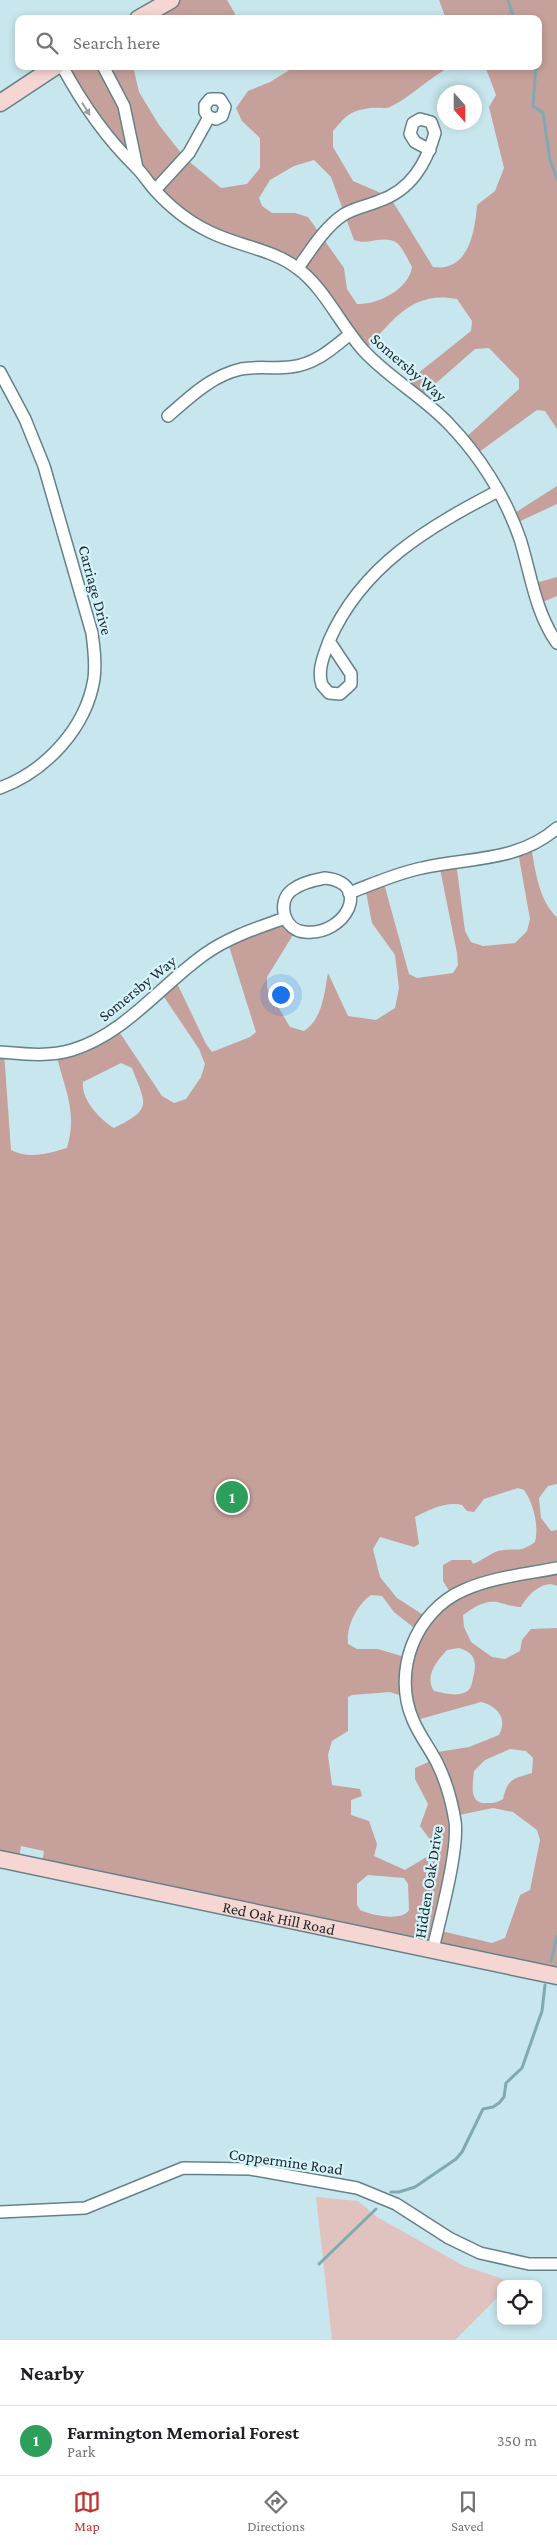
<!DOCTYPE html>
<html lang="en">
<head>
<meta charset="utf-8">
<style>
  body { margin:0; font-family:"Crimson Pro",serif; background:#f6f6f6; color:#202124 }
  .controls { position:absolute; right:15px; bottom:15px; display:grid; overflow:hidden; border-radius:10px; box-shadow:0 2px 8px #0003 }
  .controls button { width:45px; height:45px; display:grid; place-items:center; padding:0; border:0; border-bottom:1px solid #e0e0e0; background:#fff; color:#202124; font:25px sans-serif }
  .compass { position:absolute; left:437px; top:85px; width:45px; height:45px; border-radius:50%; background:#fff; box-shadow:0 2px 8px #0003; rotate:159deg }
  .you { position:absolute; left:280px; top:994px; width:18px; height:18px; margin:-12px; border:4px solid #fff; border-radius:50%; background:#1a73e8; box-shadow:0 0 0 8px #1a73e833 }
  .badge { display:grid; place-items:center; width:32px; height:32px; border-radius:50%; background:#c1332e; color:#fff; font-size:16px; font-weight:700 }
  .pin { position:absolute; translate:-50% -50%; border:2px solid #fff; box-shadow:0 1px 5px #0006 }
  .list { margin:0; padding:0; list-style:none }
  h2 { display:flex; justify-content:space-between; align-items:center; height:65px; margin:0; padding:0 20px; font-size:21px }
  h2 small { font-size:16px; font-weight:400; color:#757577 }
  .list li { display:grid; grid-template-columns:32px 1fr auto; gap:15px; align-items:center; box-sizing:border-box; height:70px; padding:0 20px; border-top:1px solid #e0e0e0 }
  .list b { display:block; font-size:19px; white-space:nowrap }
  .list p { margin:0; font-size:16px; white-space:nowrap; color:#757577 }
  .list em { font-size:16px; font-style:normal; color:#757577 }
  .icon { flex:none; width:28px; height:28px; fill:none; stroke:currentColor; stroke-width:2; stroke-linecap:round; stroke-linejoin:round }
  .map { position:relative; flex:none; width:557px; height:2340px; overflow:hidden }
  .search { position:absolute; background:#fff; box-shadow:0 2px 8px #0003; left:15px; right:15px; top:15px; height:55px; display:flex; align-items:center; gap:12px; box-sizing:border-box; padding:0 18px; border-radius:10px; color:#757577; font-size:19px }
  .sheet { height:135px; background:#fff }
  nav { display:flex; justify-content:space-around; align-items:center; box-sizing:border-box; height:70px; border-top:1px solid #e0e0e0; background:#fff; font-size:14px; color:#757577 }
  nav a { display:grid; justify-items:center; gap:2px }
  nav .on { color:#c1332e }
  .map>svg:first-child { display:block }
</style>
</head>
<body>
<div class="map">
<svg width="557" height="2340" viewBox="0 0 557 2340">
  <rect width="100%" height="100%" fill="#c8e6ed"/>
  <!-- green -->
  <path fill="#e0c3bf" d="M316 2197 358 2201 377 2217 464 2266 512 2282 501 2284V2294L455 2340H332Z"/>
  <!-- forest -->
  <g fill="#c6a19b" fill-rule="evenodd">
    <path d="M171 0H227L238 19H138Z"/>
    <path d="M439 0H557V429L545 411 537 410 475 455 463 440 519 389V379L489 348 475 349 418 399 402 386 471 331 472 321 457 299C411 290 393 321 364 351L298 268 227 239 155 190 62 66H133L139 92 159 125 185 158 221 188 247 184 260 168V138L242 121 236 108 248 91 270 82 296 66H452C429 77 413 96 390 107 385 109 378 107 371 108 349 111 347 115 333 131V147L353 181 390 197 433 267C469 272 475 231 477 205L495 191 504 168 489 107 496 95 485 66H538V19H446ZM314 160 331 177 354 240C368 246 384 234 397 243 403 248 408 260 412 267 409 289 378 305 357 304L347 289 344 268 308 217 295 213H272L262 206 259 198 270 180 294 166Z"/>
    <path d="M557 486V504L514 524 510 516Z"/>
    <path d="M557 577V596L538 604 532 584Z"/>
    <path d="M531 846C535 869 539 902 557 917V1484L548 1486 539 1498 541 1518 551 1531 557 1530V1586C543 1579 527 1596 521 1607 511 1607 506 1604 497 1602 484 1600 473 1608 463 1615L464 1627 471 1642 492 1657 505 1659 520 1651 522 1640 531 1629 557 1628V1976L41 1868 44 1851 21 1846 18 1863 0 1859V1052H4L11 1150C28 1159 48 1154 67 1148 78 1110 64 1089 56 1053L116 1027 162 1096 174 1103 186 1099 201 1077 205 1064 199 1049 160 991 175 979 206 1044 212 1052 250 1037 256 1032 227 940 285 918 296 930 267 977V988L290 1027 304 1031C323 1018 324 994 328 973L348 1016 376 1020 395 1008 399 988 395 955 372 923 365 887 383 880 409 974 417 978 453 973 458 965 457 953 439 864 456 862 465 931 471 942 483 946 515 943 527 931 530 919 518 852ZM121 1063 132 1068C146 1105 153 1109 114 1128 100 1119 81 1100 83 1082ZM518 1488 524 1490C534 1504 539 1527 535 1542 520 1553 519 1548 503 1550 492 1551 484 1560 473 1564L471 1560H452L443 1565V1581L453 1597 428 1618 397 1598 380 1577 373 1549 380 1537 414 1547 419 1544 415 1517C429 1510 446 1501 462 1505L467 1511 474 1512 484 1499ZM371 1595 382 1596 394 1612 418 1631 408 1658 378 1649H357L348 1644C346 1626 357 1605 371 1595ZM459 1648C476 1653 477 1663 473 1678 472 1684 471 1689 466 1692 456 1697 444 1693 434 1691 424 1676 437 1661 447 1650ZM390 1692 405 1697 413 1721 481 1702C497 1706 508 1718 499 1735L469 1747 431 1753 435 1759 415 1768V1779L428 1804 420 1826 434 1845 433 1853 405 1870 374 1856 377 1844 369 1821 351 1815V1800L362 1796 360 1789 332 1785 328 1755 332 1741 348 1731V1697L352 1695ZM510 1749 526 1751 533 1758 532 1773C513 1779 508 1778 503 1799 497 1803 493 1803 487 1803 468 1805 473 1784 474 1771L485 1760ZM493 1808 513 1812 537 1830 540 1840 530 1890 520 1895 505 1938 492 1943 437 1930 454 1816ZM368 1875 404 1878 408 1884 409 1910C402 1922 371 1915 360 1910L357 1905V1884Z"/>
  </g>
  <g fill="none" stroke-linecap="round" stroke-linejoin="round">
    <!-- stream -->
    <g stroke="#81a9b2" stroke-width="3">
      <path d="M508 0 514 19"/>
      <path d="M536 66 533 106 543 113 550 160 557 179"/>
      <path d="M551 1961 557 1936"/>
      <path d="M391 2192H399L415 2187 456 2159 462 2152 483 2109 493 2107 499 2103 504 2097 506 2083 522 2068 542 2011 545 1985"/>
      <path d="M319 2264 376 2209"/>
    </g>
    <defs>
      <g id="street">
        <path d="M62 66C83 105 105 137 136 167 143 174 148 182 154 189 169 206 189 222 210 232 238 246 272 249 297 268 324 287 341 326 364 351 389 378 422 396 448 423 479 455 505 496 520 539 531 574 535 612 557 643"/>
        <path d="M103 66 124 106 137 168"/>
        <path d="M155 190 189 153 209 117 216 119 222 116 225 107 220 99H210L205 105V112L209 117"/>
        <path d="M298 268C311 250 324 228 343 215 354 208 367 206 379 201 411 190 426 164 435 133L431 122 420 119 413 123 410 134 415 142 430 150"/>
        <path d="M0 372 25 419 44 466 92 633C94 648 96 663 94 679 86 728 46 771 0 788"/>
        <path d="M168 416C190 397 211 376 241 369 257 366 274 369 290 367 314 365 332 349 349 335"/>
        <path d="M329 641 351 674V684L340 694 329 693 322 685C317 670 324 655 329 641 362 565 429 527 498 491"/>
        <path d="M325 878C373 883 346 936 305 932 284 931 276 902 292 890 301 883 314 880 325 878Z"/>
        <path d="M349 893C373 884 397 873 422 868 470 857 518 862 557 828"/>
        <path d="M0 1052C24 1054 49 1057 72 1050 125 1034 161 985 205 954 229 937 257 928 285 918"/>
        <path d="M433 1949C440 1918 459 1850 455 1821 452 1803 447 1784 439 1767 432 1751 420 1737 413 1720 392 1672 415 1611 464 1590 493 1577 527 1574 557 1568"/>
        <path d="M0 2212 85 2208 183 2168 250 2169 357 2188 396 2204 449 2238 480 2253 529 2264H557"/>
      </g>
      <g id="secondary">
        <path d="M138 19 171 0"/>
        <path d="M0 103 56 66"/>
        <path id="s1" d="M0 1859 557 1976"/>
      </g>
    </defs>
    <!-- street casing -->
    <use href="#street" stroke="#668288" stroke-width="14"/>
    <!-- secondary casing -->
    <use href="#secondary" stroke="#668288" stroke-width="19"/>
    <!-- street -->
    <use href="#street" stroke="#fff" stroke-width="11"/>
    <!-- secondary -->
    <use href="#secondary" stroke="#f6d6d3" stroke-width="16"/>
  </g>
  <!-- one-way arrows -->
  <defs><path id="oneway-solid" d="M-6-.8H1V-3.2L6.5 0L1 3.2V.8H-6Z" transform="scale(1.25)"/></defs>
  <use fill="#9a9fa0" href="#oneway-solid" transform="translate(86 109) rotate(58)"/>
  <g text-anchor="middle" stroke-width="4.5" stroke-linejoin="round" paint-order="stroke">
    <!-- street labels -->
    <g font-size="16" fill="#1e292c" stroke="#d5f3fa">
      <text transform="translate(409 367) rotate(41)" y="6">Somersby Way</text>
      <text transform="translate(96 590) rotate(75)" y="6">Carriage Drive</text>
      <text transform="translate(137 988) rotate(-39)" y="6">Somersby Way</text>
      <text transform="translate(428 1882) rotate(-81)" y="6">Hidden Oak Drive</text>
      <text dy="6" stroke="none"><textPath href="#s1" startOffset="285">Red Oak Hill Road</textPath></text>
      <text transform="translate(286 2161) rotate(8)" y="6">Coppermine Road</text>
    </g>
  </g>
</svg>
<div class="controls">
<button><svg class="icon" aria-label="locate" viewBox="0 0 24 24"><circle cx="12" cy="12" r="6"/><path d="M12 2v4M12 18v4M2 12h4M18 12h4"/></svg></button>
</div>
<svg class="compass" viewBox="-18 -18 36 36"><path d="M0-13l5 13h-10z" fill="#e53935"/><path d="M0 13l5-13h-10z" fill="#757577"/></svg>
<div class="you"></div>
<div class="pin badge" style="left:232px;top:1497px;background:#2e9e5b">1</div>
<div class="search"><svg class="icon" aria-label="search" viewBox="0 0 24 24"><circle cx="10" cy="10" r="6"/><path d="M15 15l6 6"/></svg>Search here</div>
</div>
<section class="sheet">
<h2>Nearby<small></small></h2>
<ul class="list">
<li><span class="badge" style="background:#2e9e5b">1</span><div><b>Farmington Memorial Forest</b><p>Park</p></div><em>350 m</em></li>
</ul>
</section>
<nav>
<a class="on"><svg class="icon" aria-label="map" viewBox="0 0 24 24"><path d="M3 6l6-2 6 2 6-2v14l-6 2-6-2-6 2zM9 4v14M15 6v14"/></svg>Map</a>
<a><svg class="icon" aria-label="directions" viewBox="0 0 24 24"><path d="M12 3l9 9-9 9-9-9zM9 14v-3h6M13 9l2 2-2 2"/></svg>Directions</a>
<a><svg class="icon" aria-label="saved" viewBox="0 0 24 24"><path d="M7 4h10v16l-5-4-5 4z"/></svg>Saved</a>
</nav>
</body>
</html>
